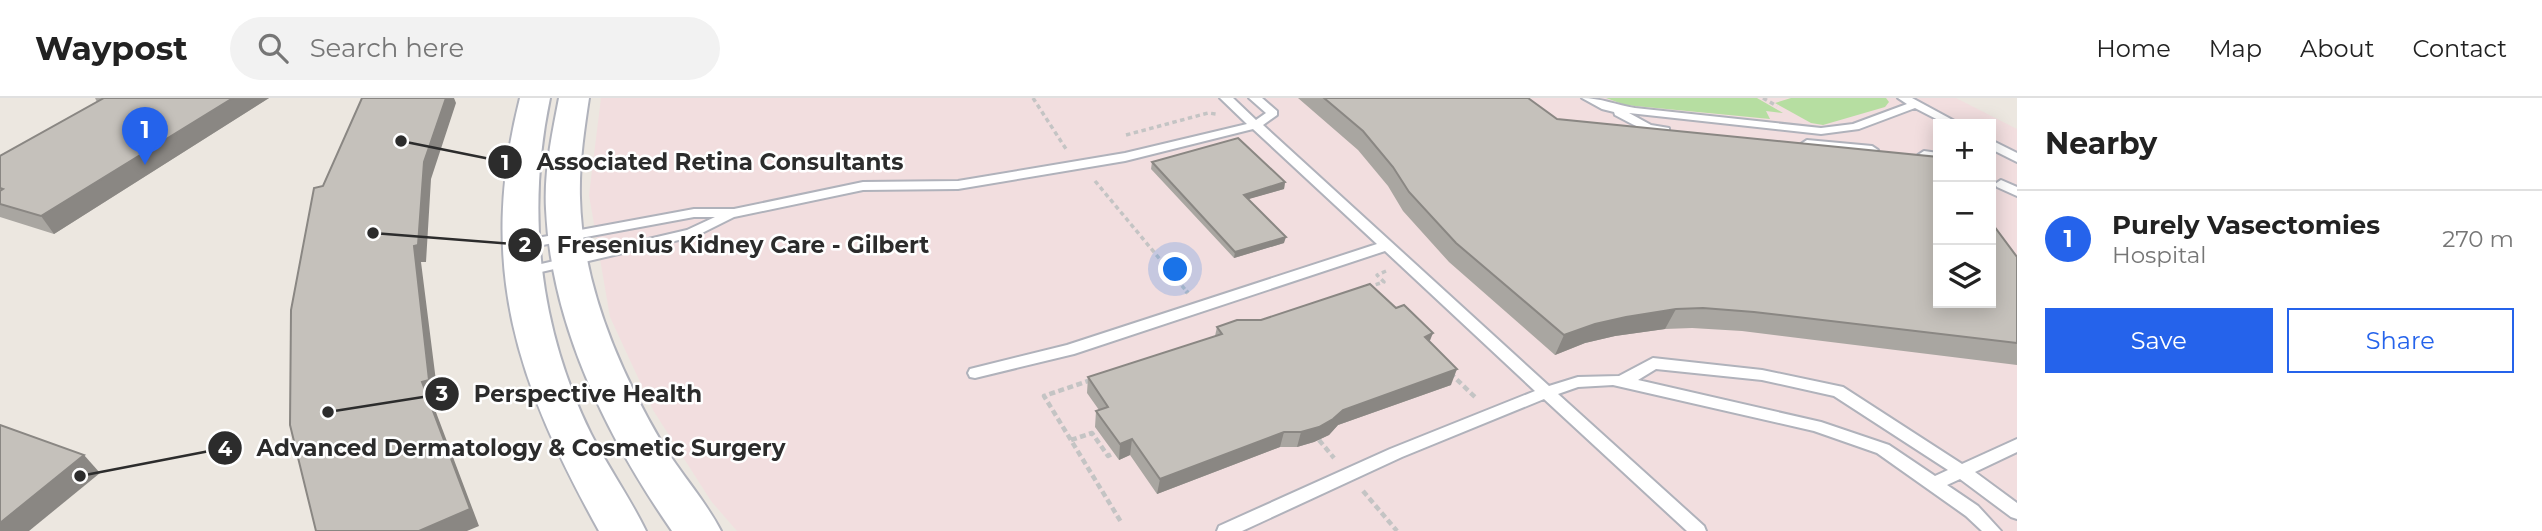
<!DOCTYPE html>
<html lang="en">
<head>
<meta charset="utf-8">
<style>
  body { margin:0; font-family:Montserrat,sans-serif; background:#f2f2f2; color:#222 }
  .controls { position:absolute; right:21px; top:21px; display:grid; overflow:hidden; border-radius:0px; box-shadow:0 4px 18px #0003 }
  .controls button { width:63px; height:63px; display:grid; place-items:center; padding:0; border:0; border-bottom:2px solid #e0e0e0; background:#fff; color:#222; font:35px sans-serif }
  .you { position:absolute; left:1176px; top:172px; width:24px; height:24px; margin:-18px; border:5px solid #fff; border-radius:50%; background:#1a73e8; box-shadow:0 0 0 10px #1a73e833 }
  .badge { display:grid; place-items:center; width:46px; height:46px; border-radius:50%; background:#2563eb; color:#fff; font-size:23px; font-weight:700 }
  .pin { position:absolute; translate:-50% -58px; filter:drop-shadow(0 2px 4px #0008) }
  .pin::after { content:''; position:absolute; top:37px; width:24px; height:21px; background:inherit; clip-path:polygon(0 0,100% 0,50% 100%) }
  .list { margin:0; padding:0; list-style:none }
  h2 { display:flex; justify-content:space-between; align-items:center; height:91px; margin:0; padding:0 28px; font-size:30px }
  h2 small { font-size:23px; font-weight:400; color:#767676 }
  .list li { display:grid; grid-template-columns:46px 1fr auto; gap:21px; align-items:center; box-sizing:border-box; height:98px; padding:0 28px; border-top:2px solid #e0e0e0 }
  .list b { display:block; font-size:26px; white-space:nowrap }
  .list p { margin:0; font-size:23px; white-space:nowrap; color:#767676 }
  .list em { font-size:23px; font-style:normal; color:#767676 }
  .actions { display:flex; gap:14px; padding:21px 28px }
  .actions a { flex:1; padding:16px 0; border:2px solid #2563eb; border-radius:0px; text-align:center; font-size:24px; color:#2563eb }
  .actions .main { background:#2563eb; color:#fff }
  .icon { flex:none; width:38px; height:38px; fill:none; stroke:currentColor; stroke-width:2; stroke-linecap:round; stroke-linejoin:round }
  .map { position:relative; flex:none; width:2017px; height:433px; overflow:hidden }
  header { display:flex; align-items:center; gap:42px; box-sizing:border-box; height:98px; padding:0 35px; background:#fff; border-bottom:2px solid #e0e0e0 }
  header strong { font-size:33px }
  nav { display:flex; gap:38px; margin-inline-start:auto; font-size:24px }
  .search { width:490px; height:63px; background:#f2f2f2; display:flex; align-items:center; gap:18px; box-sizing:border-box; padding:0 24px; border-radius:38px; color:#767676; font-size:26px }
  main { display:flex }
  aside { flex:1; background:#fff }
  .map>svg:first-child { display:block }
</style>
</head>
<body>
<header>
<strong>Waypost</strong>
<div class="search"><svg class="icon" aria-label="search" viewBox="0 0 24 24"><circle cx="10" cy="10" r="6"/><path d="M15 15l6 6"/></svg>Search here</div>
<nav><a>Home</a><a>Map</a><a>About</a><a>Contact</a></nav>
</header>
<main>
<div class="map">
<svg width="2017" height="433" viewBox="0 0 2017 433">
  <rect width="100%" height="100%" fill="#ece7e0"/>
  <!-- medical -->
  <path fill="#f2dedf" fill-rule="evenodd" d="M601 0H1956L2017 31V433H737L711 403 653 312 610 219 589 97ZM1938 26H1991V205H1938Z"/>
  <!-- green -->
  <g fill="#b6dea1">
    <path d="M1606 0H1757L1783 15 1766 13 1770 21 1625 7Z"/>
    <path d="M1791 0H1886L1889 4 1885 9 1823 27 1811 25 1775 5Z"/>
  </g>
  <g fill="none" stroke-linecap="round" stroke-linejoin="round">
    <defs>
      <g id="service">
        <path d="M1220 0H1233L1256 22 1266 15 1249 0H1262L1277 13V17L1263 27 1549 288 1578 279 1619 278 1653 260 1762 272 1843 289 1962 366 2017 341V354L1975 374 2017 405V421L2011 419 1960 381 1947 387 1978 408 2001 433H1982L1966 418 1877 355 1814 333 1613 287 1578 289 1558 296 1704 428 1706 433H1687L1544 301 1402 359 1242 433H1217L1219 428 1390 351 1535 293 1385 153 1074 256 975 280 970 279 968 275 970 271 1067 247 1377 146 1253 31 1125 63 958 91 863 92 734 119 696 138 524 178 517 174 524 170 687 132 715 119H694L521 151 516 150 514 147 521 143 694 111H734L863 84 958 83 1125 55 1247 26ZM1656 271 1762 282 1834 298 1948 372 1935 378 1889 347 1821 324 1638 282Z"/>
        <path d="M1582 0C1600 0 1617 7 1635 10L1821 30 1853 26 1907 6 1898 0H1912L1960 26H1946L1915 10 1859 31 1821 36 1629 15 1651 27 1669 30V34C1649 37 1632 26 1615 17L1614 14 1602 11Z"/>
        <path d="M1807 42 1872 48 1878 52 1872 56 1803 48 1801 46Z"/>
        <path d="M1991 42 2017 55V64L1991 51Z"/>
        <path d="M1924 53 1938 55V63L1920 60 1918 57Z"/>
        <path d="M2001 82 2017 89V98L1997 89 1995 86Z"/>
      </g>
      <g id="secondary">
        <path d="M520 0H550C526 114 539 230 591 336 608 369 630 400 646 433H599C517 285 477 170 520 0Z"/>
        <path d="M559 0H589C584 33 579 67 580 100 582 186 619 272 662 345 680 375 705 402 721 433H672C607 339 551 227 546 111 544 74 552 36 559 0Z"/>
      </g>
    </defs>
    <!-- service casing -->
    <use href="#service" stroke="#b0b2bb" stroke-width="4"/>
    <!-- secondary casing -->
    <use href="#secondary" stroke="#b0b2bb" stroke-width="4"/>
    <!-- path-far1 -->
    <g stroke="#c4c4c4" stroke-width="3.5" stroke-dasharray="4.5 3.5" stroke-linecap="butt">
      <path d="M1033 0 1066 51"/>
      <path d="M1763 0 1777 8"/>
      <path d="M1126 37 1208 15 1216 16"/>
      <path d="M1095 83 1188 195"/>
      <path d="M1368 189 1384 184 1377 177 1386 173"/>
    </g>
    <!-- path -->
    <g stroke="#c4c4c4" stroke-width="4.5" stroke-dasharray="6 3.5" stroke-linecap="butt">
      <path d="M1186 193 1188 195"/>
      <path d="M1450 275 1476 300"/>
      <path d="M1091 282 1044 298 1121 424"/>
      <path d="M1071 342 1092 335 1108 358 1114 355"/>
      <path d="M1319 342 1334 360"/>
      <path d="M1363 393 1397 433"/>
    </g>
    <!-- service -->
    <use href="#service" fill="#fff" fill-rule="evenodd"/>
    <!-- secondary -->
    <use href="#secondary" fill="#fff" fill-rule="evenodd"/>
  </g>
  <!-- wall -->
  <g fill="#a9a6a1">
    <path d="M95 0H269L54 136 0 119V58L97 4Z"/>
    <path d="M1298 0H1528L1557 21 2017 159V267L1742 233 1692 230 1665 231 1615 238 1585 245 1555 257 1449 164 1403 113 1388 88 1358 52Z"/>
    <path d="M1152 64 1285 84 1284 91 1248 101 1284 145 1234 160 1151 71Z"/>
    <path d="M1217 229 1451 287 1338 327 1329 337 1314 344 1297 349H1280L1157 396 1130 357 1119 362 1095 329 1096 313 1099 312 1087 295 1088 279 1215 238Z"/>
  </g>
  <!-- shaded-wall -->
  <g fill="#8a8783">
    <path d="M233 0H269L54 136 41 118Z"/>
    <path d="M446 0H454L456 5 431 81 426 164H421L438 299 431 301 479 428 467 433H419L422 284 414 148 424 64Z"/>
    <path d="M1285 84 1284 91 1242 103 1244 97Z"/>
    <path d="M1286 139 1284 145 1234 160 1235 154Z"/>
    <path d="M1676 211 1665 231 1615 238 1585 245 1555 257 1564 237 1595 226 1626 219Z"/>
    <path d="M1433 235 1427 250 1425 239Z"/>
    <path d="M1457 271 1451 287 1338 327 1329 337 1314 344 1297 349 1301 334 1343 312Z"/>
    <path d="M1284 334 1280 349 1157 396 1160 381Z"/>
    <path d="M1132 341 1130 357 1119 362 1120 346Z"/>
    <path d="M84 357 100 375 29 433H0V425Z"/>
  </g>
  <!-- building -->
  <g fill="#c5c1bb" stroke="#8a8783" stroke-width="2">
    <path d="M104 0H233L41 118 0 106V93L3 91 0 90V58Z"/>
    <path d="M362 0H446L424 64 418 147 414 148 429 282 422 284 470 411 419 433H316L290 327 291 212 314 90 323 88Z"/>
    <path d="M1324 0H1528L1557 21 1938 59V205H1991V124L2017 159V245L1754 214 1703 210 1676 211 1626 219 1595 226 1564 237 1456 145 1409 94 1393 69 1363 33Z"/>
    <path d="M1238 40 1285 84 1244 97 1286 139 1235 154 1152 64Z"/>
    <path d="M1370 186 1396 210 1404 207 1433 235 1425 239 1457 271 1343 312 1333 321 1319 329 1301 334H1284L1160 381 1132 341 1120 346 1096 313 1108 309 1088 279 1222 236 1217 229 1237 222H1261Z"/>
    <path d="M0 327 84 357 0 425Z"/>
  </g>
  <!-- callouts -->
  <path fill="none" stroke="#2c2c2c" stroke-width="2.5" d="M401 43L505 64M373 135L525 147M328 314L442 296M80 378L225 350"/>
  <g fill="#2c2c2c" stroke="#fff" stroke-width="2.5">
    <circle cx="401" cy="43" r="7"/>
    <circle cx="373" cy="135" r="7"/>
    <circle cx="328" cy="314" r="7"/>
    <circle cx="80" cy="378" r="7"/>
    <circle cx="505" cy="64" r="18"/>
    <circle cx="525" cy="147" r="18"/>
    <circle cx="442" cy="296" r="18"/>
    <circle cx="225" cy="350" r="18"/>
  </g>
  <g font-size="21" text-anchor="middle" font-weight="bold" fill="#fff">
    <text x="505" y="72">1</text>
    <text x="525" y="154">2</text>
    <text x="442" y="303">3</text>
    <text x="225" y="358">4</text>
  </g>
  <g font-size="23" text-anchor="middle" font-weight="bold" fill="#2c2c2c" stroke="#fff" stroke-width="5" stroke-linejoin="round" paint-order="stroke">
    <text x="720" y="72">Associated Retina Consultants</text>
    <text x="743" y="155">Fresenius Kidney Care - Gilbert</text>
    <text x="588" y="304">Perspective Health</text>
    <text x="521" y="358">Advanced Dermatology &amp; Cosmetic Surgery</text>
  </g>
</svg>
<div class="controls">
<button>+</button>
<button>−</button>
<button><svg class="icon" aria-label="layers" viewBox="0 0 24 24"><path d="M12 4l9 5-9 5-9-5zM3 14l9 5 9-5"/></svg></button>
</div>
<div class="you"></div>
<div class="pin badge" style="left:145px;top:67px">1</div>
</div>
<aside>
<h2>Nearby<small></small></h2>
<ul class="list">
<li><span class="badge">1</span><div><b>Purely Vasectomies</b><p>Hospital</p></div><em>270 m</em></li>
</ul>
<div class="actions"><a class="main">Save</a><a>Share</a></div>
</aside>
</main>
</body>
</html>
